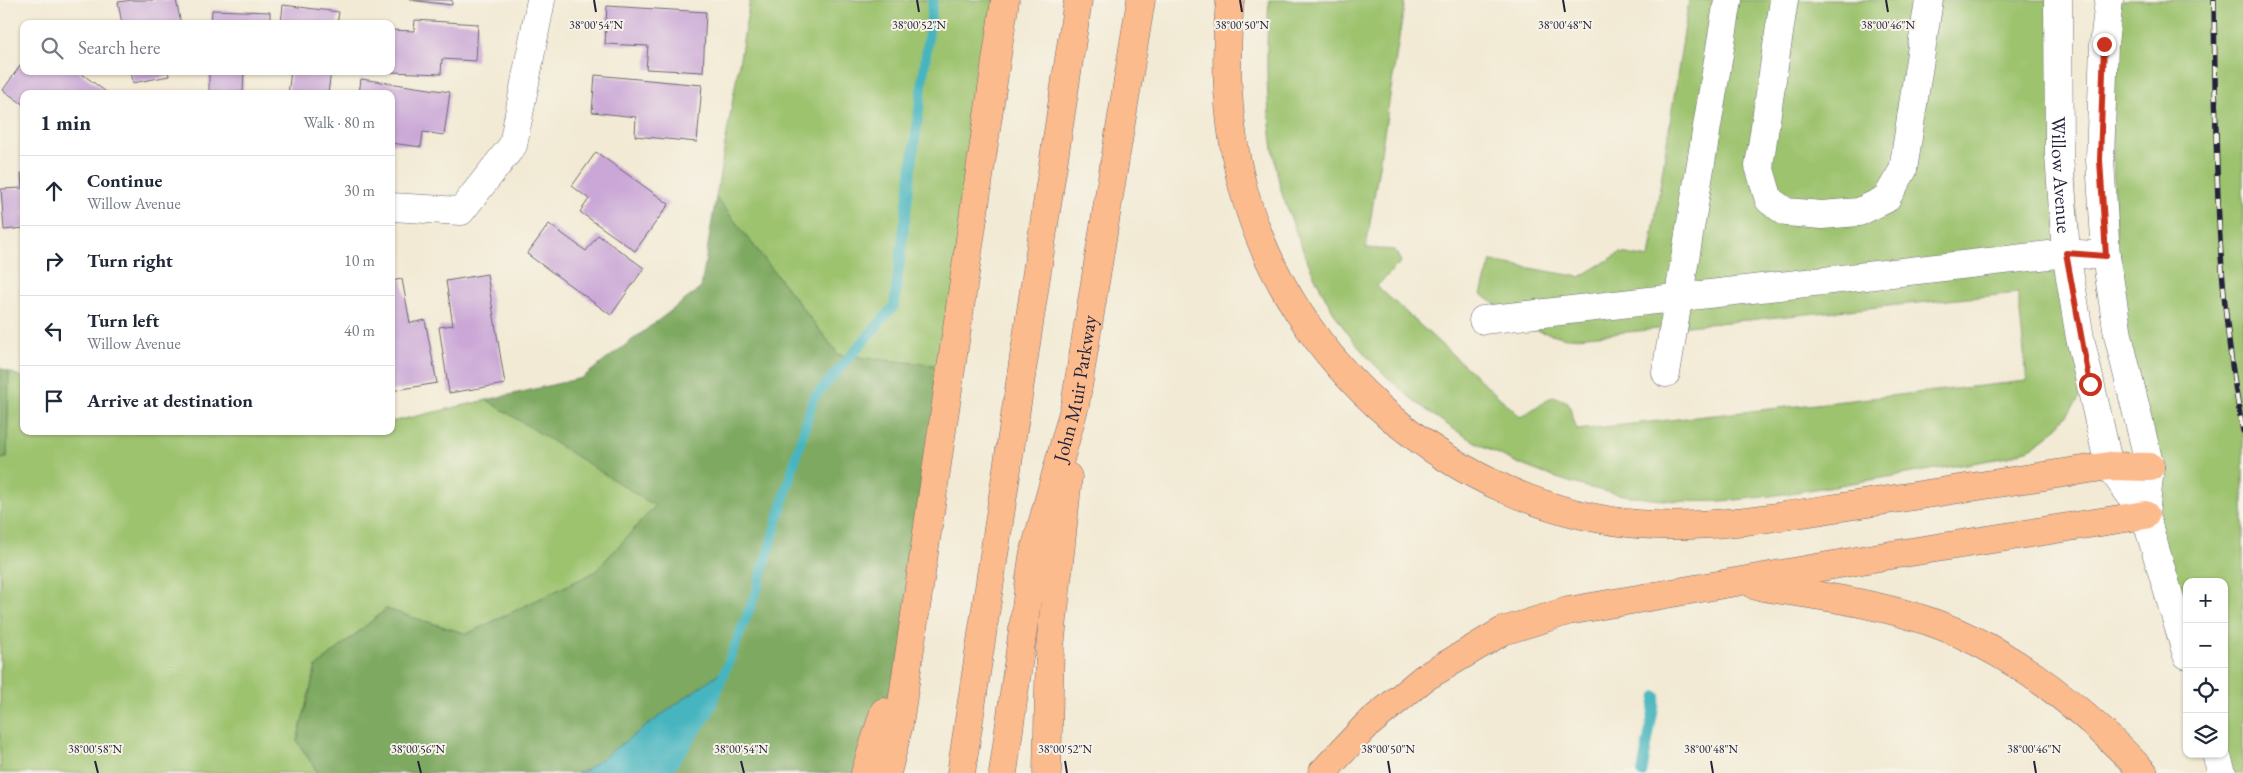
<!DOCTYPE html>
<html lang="en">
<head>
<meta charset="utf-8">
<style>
  body { margin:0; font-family:"EB Garamond",serif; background:#f2f2f3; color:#1f2937 }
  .controls { position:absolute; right:15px; bottom:15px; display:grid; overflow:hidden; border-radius:10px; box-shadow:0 1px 4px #0004 }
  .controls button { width:45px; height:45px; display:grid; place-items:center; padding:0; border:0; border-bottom:1px solid #e0e1e3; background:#fff; color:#1f2937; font:25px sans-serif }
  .stop { position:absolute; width:15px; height:15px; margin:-11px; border:4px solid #c8321e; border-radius:50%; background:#fff }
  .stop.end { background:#c8321e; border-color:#fff; box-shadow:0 1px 5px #0008 }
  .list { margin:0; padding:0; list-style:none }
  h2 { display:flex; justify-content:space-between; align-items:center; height:65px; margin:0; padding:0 20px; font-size:21px }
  h2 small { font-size:16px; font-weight:400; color:#747a83 }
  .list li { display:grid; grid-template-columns:32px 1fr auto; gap:15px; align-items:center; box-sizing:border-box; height:70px; padding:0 20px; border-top:1px solid #e0e1e3 }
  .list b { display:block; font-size:19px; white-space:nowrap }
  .list p { margin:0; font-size:16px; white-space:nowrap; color:#747a83 }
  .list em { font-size:16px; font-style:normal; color:#747a83 }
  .icon { flex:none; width:28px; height:28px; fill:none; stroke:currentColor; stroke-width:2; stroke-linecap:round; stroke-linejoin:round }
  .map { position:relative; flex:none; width:2243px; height:773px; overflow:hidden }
  .search { position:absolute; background:#fff; box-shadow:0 1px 4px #0004; left:20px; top:20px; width:375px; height:55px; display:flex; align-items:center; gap:12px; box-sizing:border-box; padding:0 18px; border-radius:10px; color:#747a83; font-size:19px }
  .panel { position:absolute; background:#fff; box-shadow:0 1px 4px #0004; left:20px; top:90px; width:375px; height:345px; border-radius:10px }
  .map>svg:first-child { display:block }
</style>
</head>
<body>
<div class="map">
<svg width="2243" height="773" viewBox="0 0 2243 773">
  <rect width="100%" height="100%" fill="#f7f3e8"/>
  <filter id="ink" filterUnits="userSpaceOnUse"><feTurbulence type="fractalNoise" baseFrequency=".02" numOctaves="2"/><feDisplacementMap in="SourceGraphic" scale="10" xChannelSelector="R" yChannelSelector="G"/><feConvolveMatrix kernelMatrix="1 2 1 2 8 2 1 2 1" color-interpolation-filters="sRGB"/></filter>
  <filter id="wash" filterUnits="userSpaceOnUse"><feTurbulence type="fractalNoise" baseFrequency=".0096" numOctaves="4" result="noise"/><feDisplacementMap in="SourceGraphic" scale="20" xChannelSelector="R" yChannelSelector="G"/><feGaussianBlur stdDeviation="1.12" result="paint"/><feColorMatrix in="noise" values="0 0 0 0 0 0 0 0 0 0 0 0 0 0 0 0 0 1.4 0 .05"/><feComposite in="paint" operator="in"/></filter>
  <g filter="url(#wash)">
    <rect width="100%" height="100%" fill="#f2ead4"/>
    <!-- green -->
    <g fill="#9dc36e" stroke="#607254">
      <path d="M750 0H1005L951 367 839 355 716 197Z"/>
      <path d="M1269 0H1405L1366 248 1395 250 1401 262 1377 286 1521 417 1553 396 1568 402 1577 430 2027 381 2018 293 1567 338 1530 329 1481 294 1491 261 1580 277 1620 253 1649 258 1689 0H2058L2090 384C2063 420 2053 442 2008 457 1950 467 1892 476 1834 486 1783 494 1732 504 1680 501 1558 496 1436 438 1357 345 1329 312 1309 267 1294 227 1290 214 1283 200 1280 186 1266 126 1265 62 1269 0Z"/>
      <path d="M2109 0H2243V773H2222L2224 754V582H2187V655L2118 335Z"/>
      <path d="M9 372 24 378V431H327L344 433 391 431V422L487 400 656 505 595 572 467 634 386 609 316 667 297 741 318 773H0V459L7 458Z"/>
    </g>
    <!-- forest -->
    <g fill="#7ea961" stroke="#50664e">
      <path d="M716 197 839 355 951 367 916 610 865 773H318L297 741 316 667 386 609 467 634 595 572 655 506 487 400 582 378 701 288Z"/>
      <path d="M0 368 9 372 7 458 0 459Z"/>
    </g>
    <!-- water -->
    <path fill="#46b5bf" stroke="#346c7d" d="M726 668 708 714 666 773H576L586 770Z"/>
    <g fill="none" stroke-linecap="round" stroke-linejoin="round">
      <!-- stream -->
      <g stroke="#46b5bf" stroke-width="10">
        <path d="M666 773 708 714 757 590 813 399 894 306 933 0"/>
        <path d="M1642 773 1656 696"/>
      </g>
    </g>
    <g id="blocks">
      <!-- building -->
      <g fill="#caa7d7">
        <path d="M132 0H176L181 24H122L118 2Z"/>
        <path d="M409 0H452V5Z"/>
        <path d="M283 5 339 12 337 24H281Z"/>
        <path d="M607 6 706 12 703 72 646 69 648 46 605 44Z"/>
        <path d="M212 10 270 12V24H211Z"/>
        <path d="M415 20 478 24 476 61 442 59 441 74 391 72V30L414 31Z"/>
        <path d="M24 60V71H78L109 94H24V105L3 90Z"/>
        <path d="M131 71H168L169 76 133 83Z"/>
        <path d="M209 71H244L243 92 209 91Z"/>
        <path d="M291 71H331L328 94H288Z"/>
        <path d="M595 75 702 85 697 142 635 136 636 117 592 112Z"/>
        <path d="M361 79 450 92 444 135 423 132 421 147 391 143V94H359Z"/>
        <path d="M596 152 669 204 635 251 580 212 589 199 572 186Z"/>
        <path d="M21 173H24V228L4 230 1 189 22 188Z"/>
        <path d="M549 224 586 251 598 235 644 268 611 315 527 254Z"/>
        <path d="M487 274 505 384 449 393 439 327 453 325 446 281Z"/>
        <path d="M402 279 410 323 425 320 437 383 391 391V281Z"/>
      </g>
    </g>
  </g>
  <g filter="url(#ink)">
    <use href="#blocks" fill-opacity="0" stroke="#6b6871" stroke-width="1"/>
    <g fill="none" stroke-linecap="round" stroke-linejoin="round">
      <defs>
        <g id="minor">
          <path d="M1784 0 1759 166 1769 200 1786 212 1822 215 1859 212 1886 199 1903 170 1929 0"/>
          <path id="s1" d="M2058 0 2059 155 2066 253 2080 338 2109 466 2145 515 2187 655"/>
          <path d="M2109 0 2104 44 2100 160 2106 256 2118 335 2150 467 2145 515"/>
          <path d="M391 207 461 211 513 145 541 0"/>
          <path d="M1483 320 2066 253 2106 256"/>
          <path d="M1666 373 1728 0"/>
          <path d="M2216 754 2222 773"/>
        </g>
        <g id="highway">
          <path d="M1230 0C1224 63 1227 126 1243 188 1290 364 1454 507 1637 524 1710 530 1783 516 1855 505 1940 492 2024 479 2109 466L2150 467"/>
          <path d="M1756 586C1808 594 1861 601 1912 616 2003 642 2080 705 2144 773"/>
          <path d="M865 773 884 712"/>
          <path d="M887 773 899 724 1005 0"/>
          <path d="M961 773 1078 0"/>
          <path id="s2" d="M1003 773 1033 557 1075 405 1141 0"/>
          <path d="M1047 773 1050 648 1068 477"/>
          <path d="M1322 773 1366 726 1424 678 1503 631 1568 611 1885 556 2145 515"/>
        </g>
      </defs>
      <!-- minor casing -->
      <use href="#minor" stroke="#6b6871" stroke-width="29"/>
      <!-- highway casing -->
      <use href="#highway" stroke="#6b6871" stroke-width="29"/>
      <!-- minor -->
      <use href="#minor" stroke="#fff" stroke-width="28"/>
      <!-- highway -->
      <use href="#highway" stroke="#fbbb8d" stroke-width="28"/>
      <defs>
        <path id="rail" d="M2214 0C2216 145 2215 288 2243 431"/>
      </defs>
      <!-- rail casing -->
      <use href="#rail" stroke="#22223b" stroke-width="5.5"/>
      <!-- rail -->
      <use href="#rail" stroke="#f7f3e8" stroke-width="4" stroke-dasharray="11" stroke-linecap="butt"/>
    </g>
  </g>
  <g fill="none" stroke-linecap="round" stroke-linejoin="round" filter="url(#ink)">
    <!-- route -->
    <path stroke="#c8321e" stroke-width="6" d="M2090 384 2066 253 2106 256 2100 160 2104 44"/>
  </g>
  <!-- ticks -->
  <path fill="none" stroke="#22223b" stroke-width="2" d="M594 0 596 12M917 0 919 12M1240 0 1242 12M1563 0 1565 12M1886 0 1888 12M95 761 98 773M418 761 421 773M741 761 744 773M1065 761 1067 773M1388 761 1390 773M1711 761 1713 773M2034 761 2036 773"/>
  <g text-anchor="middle" stroke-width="4" stroke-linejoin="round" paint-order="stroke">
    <!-- street labels -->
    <g font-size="20" fill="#22223b" stroke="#f7f3e8">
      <text dy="7" stroke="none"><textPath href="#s1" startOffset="175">Willow Avenue</textPath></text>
      <text dy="7" stroke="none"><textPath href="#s2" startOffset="392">John Muir Parkway</textPath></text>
    </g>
  </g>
  <g font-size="12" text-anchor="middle" fill="#22223b" stroke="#f7f3e8" stroke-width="4" stroke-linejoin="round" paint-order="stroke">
    <text x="1565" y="29">38°00'48"N</text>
    <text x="1888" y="29">38°00'46"N</text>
    <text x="596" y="29">38°00'54"N</text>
    <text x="919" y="29">38°00'52"N</text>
    <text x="1242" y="29">38°00'50"N</text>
    <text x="95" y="753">38°00'58"N</text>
    <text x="418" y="753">38°00'56"N</text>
    <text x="741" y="753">38°00'54"N</text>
    <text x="1065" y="753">38°00'52"N</text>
    <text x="1388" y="753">38°00'50"N</text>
    <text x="1711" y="753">38°00'48"N</text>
    <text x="2034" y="753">38°00'46"N</text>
  </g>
</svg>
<div class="controls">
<button>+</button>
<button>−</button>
<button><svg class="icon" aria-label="locate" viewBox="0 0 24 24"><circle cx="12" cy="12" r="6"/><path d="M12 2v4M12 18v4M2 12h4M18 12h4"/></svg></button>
<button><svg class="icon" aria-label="layers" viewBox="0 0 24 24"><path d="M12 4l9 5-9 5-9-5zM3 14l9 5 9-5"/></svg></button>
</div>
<div class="stop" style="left:2090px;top:384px"></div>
<div class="stop end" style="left:2104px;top:44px"></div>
<div class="search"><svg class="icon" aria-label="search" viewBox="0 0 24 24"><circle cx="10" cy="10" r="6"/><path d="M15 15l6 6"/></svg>Search here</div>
<section class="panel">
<h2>1 min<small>Walk · 80 m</small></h2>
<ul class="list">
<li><svg class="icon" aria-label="ahead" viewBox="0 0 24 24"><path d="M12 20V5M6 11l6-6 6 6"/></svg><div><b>Continue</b><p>Willow Avenue</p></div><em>30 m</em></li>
<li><svg class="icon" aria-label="right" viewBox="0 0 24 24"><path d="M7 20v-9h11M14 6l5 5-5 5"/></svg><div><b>Turn right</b></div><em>10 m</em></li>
<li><svg class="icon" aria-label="left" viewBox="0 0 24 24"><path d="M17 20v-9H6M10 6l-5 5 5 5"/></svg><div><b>Turn left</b><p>Willow Avenue</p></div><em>40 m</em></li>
<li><svg class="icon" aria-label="arrive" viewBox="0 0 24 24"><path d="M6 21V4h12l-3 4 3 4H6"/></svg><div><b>Arrive at destination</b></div></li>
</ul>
</section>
</div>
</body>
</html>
